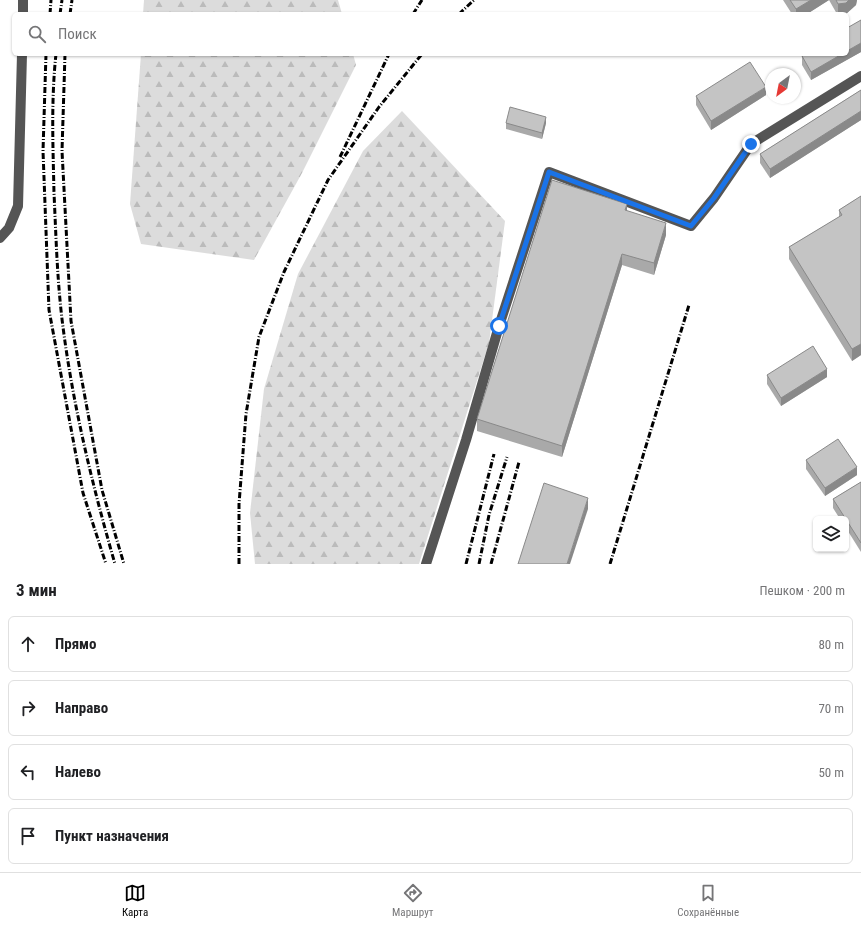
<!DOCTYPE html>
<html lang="ru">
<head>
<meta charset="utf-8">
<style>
  body { margin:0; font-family:"Roboto Condensed",sans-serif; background:#f6f6f6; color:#202124 }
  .controls { position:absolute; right:12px; bottom:12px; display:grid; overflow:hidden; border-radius:6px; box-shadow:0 1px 3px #0004 }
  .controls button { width:36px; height:36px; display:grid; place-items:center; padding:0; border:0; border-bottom:1px solid #e0e0e0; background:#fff; color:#202124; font:20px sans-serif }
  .compass { position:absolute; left:765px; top:68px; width:36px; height:36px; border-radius:50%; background:#fff; box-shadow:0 1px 3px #0004; rotate:212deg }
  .stop { position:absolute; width:12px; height:12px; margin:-9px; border:3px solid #1a73e8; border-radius:50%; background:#fff }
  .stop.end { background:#1a73e8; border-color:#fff; box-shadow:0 1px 4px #0008 }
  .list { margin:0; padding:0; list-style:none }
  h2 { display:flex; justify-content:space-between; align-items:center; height:52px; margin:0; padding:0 16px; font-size:17px }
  h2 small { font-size:13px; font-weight:400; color:#757577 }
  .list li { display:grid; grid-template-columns:26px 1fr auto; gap:12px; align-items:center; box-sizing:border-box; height:56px; margin:0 8px 8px; padding:0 8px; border:1px solid #e0e0e0; border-radius:6px }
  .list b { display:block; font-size:15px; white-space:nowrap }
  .list em { font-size:13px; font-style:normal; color:#757577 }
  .icon { flex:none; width:22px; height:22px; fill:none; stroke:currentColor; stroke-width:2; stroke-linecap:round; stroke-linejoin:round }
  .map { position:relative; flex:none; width:861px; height:564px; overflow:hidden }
  .search { position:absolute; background:#fff; box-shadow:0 1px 3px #0004; left:12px; right:12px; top:12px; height:44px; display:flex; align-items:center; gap:10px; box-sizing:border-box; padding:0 14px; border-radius:6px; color:#757577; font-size:15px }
  .sheet { height:308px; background:#fff }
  nav { display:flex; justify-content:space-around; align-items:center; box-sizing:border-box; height:56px; border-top:1px solid #e0e0e0; background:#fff; font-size:11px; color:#757577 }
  nav a { display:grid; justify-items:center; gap:2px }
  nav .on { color:#000 }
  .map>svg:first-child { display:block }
</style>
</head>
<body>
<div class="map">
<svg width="861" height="564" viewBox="0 0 861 564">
  <defs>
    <pattern id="forest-firs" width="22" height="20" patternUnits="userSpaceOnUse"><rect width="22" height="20" fill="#dcdcdc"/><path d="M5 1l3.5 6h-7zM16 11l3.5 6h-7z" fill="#bbb"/></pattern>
  </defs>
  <rect width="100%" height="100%" fill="#fff"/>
  <!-- forest -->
  <g fill="url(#forest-firs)">
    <path d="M144 0H338L342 14H143Z"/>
    <path d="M141 54H353L356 65 302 173 254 260 141 244 130 204Z"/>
    <path d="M402 111 505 221 489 343 419 564H255L250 513 264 389 298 274 363 151Z"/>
  </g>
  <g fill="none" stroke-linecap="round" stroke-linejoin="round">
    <!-- minor -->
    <g stroke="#555" stroke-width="10">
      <path d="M23 14V0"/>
      <path d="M0 238 9 228 18 206 22 54"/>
      <path d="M426 564 466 440 499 326 549 172 691 226 714 198 751 144 861 76"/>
    </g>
    <!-- rail -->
    <g stroke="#000" stroke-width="3" stroke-dasharray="6 2 1 2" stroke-linecap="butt">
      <path d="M50 14 51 0"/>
      <path d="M60 14 62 0"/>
      <path d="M70 14 72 0"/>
      <path d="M413 14 422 0"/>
      <path d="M459 14 474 0"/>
      <path d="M46 54 43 151 49 310 83 493 106 564"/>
      <path d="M56 54C51 100 53 147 54 193 56 235 57 277 62 319 72 402 92 484 115 564"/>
      <path d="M65 54 62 151 71 321 102 490 124 564"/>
      <path d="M340 157 389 54"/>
      <path d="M239 564V504L246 414 259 337 284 272 328 180 379 107 422 54"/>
      <path d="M466 564 494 454"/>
      <path d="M479 564 489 515 507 457"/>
      <path d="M491 564 519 462"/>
      <path d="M610 564 689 305"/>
    </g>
  </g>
  <!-- wall -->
  <g fill="#a9a9a9">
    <path d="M783 0H857L856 5 846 14H837L829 0 807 14H792Z"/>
    <path d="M861 20V52L811 80 802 65V56Z"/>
    <path d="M861 90V120L770 178 760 163V154Z"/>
    <path d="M766 95 711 130 696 105V96Z"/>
    <path d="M506 123H546L542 139 506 129Z"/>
    <path d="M861 196V355L852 361 789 259V247L839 217V210Z"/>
    <path d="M627 211 666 235 654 275 622 265 562 457 477 431V419Z"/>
    <path d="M767 375 827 377 781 406 767 384Z"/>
    <path d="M806 460 857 475 825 496 806 469Z"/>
    <path d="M861 482V552L846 528V519H840L833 508V499Z"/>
  </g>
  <!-- shaded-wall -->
  <g fill="#898989">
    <path d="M811 0H829L807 14H796V9Z"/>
    <path d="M849 0H857L856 5 846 14H838V4Z"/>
    <path d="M861 43V52L811 80V72L842 54H847V51Z"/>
    <path d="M766 87V95L711 130V121Z"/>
    <path d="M861 111V120L770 178V169Z"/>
    <path d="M546 117V123L542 139V133Z"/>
    <path d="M627 204V215L625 210Z"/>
    <path d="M666 223V235L654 275V263Z"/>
    <path d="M622 254V265L562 457V446Z"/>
    <path d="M861 344V355L852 361V349Z"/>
    <path d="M827 369V377L781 406V398Z"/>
    <path d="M857 467V475L825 496V488Z"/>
    <path d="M588 498V509L570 564H567Z"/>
  </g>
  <!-- building -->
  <g fill="#c4c4c4" stroke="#898989">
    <path d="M790 0H811L796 9Z"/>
    <path d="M836 0H849L846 3 838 4Z"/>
    <path d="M861 20V43L847 51V28Z"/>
    <path d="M805 54H842L811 72 802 56Z"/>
    <path d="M750 62 766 87 711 121 696 96Z"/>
    <path d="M861 90V111L770 169 760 154Z"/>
    <path d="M510 107 546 117 542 133 506 123Z"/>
    <path d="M552 180 627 204 625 210 666 223 654 263 622 254 562 446 477 419Z"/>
    <path d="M861 196V344L852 349 789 247 842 215 839 210Z"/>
    <path d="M813 346 827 369 781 398 767 375Z"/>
    <path d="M838 439 857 467 825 488 806 460Z"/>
    <path d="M861 482V543L833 499Z"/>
    <path d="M544 483 588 498 567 564H518Z"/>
  </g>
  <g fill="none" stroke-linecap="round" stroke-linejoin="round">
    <!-- route -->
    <path stroke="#1a73e8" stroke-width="5" d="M499 326 549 172 691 226 714 198 751 144"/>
  </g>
</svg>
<div class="controls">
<button><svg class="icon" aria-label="layers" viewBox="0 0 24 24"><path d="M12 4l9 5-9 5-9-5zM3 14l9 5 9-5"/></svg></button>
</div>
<svg class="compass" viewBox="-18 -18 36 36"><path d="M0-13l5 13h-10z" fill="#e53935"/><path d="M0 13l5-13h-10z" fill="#757577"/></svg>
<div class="stop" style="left:499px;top:326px"></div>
<div class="stop end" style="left:751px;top:144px"></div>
<div class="search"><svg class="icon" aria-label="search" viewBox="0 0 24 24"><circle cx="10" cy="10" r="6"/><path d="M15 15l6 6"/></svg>Поиск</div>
</div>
<section class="sheet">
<h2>3 мин<small>Пешком · 200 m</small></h2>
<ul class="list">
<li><svg class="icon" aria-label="ahead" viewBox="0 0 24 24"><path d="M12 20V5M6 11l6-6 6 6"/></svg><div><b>Прямо</b></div><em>80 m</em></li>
<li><svg class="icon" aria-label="right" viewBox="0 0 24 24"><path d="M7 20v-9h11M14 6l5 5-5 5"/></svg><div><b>Направо</b></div><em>70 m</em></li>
<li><svg class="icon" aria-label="left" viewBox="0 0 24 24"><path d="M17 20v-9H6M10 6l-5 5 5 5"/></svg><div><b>Налево</b></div><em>50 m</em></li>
<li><svg class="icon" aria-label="arrive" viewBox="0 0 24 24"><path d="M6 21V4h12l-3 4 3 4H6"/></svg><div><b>Пункт назначения</b></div></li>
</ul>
</section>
<nav>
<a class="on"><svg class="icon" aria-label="map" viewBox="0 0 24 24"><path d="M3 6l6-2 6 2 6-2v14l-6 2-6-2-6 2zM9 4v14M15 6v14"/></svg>Карта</a>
<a><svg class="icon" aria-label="directions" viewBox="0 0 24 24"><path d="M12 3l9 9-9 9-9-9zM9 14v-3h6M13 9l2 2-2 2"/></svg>Маршрут</a>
<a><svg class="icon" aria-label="saved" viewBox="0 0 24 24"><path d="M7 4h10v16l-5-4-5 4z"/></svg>Сохранённые</a>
</nav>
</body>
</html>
